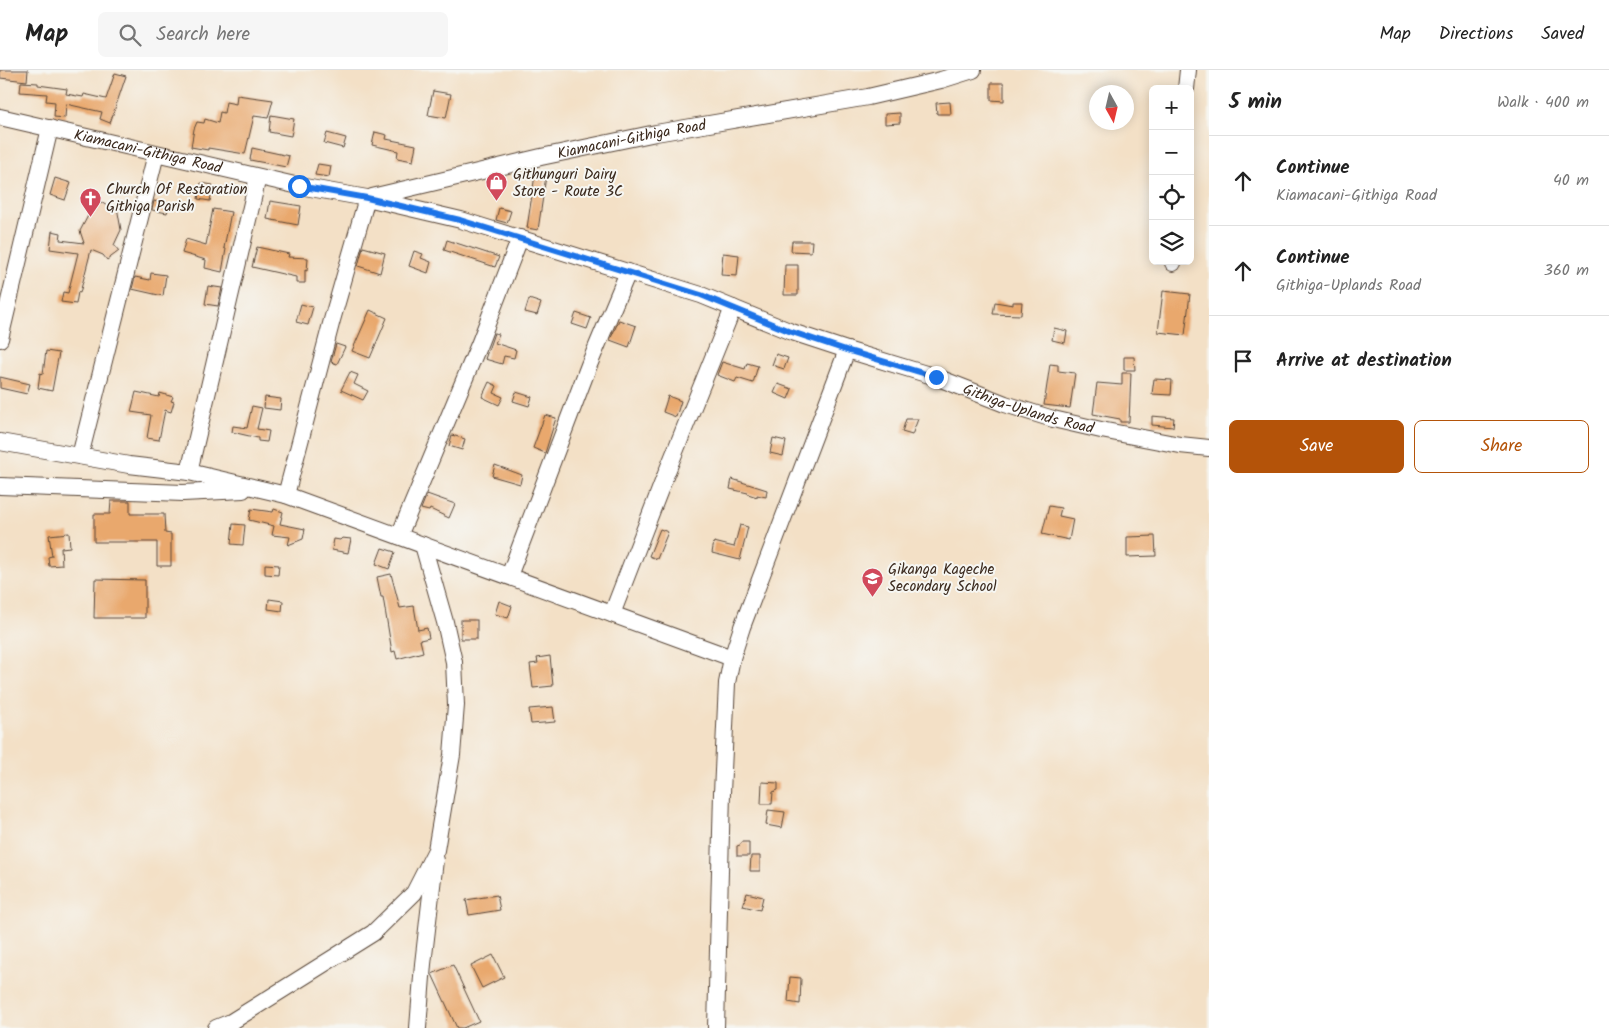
<!DOCTYPE html>
<html lang="en">
<head>
<meta charset="utf-8">
<style>
  body { margin:0; font-family:Kalam,sans-serif; background:#f6f6f6; color:#222 }
  .controls { position:absolute; right:15px; top:15px; display:grid; overflow:hidden; border-radius:8px; box-shadow:0 2px 12px #0003 }
  .controls button { width:45px; height:45px; display:grid; place-items:center; padding:0; border:0; border-bottom:1px solid #e0e0e0; background:#fff; color:#222; font:25px sans-serif }
  .compass { position:absolute; left:1089px; top:15px; width:45px; height:45px; border-radius:50%; background:#fff; box-shadow:0 2px 12px #0003; rotate:172deg }
  .stop { position:absolute; width:15px; height:15px; margin:-11px; border:4px solid #1a73e8; border-radius:50%; background:#fff }
  .stop.end { background:#1a73e8; border-color:#fff; box-shadow:0 1px 5px #0008 }
  .list { margin:0; padding:0; list-style:none }
  h2 { display:flex; justify-content:space-between; align-items:center; height:65px; margin:0; padding:0 20px; font-size:21px }
  h2 small { font-size:16px; font-weight:400; color:#767676 }
  .list li { display:grid; grid-template-columns:32px 1fr auto; gap:15px; align-items:center; box-sizing:border-box; height:90px; padding:0 20px; border-top:1px solid #e0e0e0 }
  .list b { display:block; font-size:19px; white-space:nowrap }
  .list p { margin:0; font-size:16px; white-space:nowrap; color:#767676 }
  .list em { font-size:16px; font-style:normal; color:#767676 }
  .actions { display:flex; gap:10px; padding:15px 20px }
  .actions a { flex:1; padding:11px 0; border:1px solid #b45309; border-radius:8px; text-align:center; font-size:18px; color:#b45309 }
  .actions .main { background:#b45309; color:#fff }
  .icon { flex:none; width:28px; height:28px; fill:none; stroke:currentColor; stroke-width:2; stroke-linecap:round; stroke-linejoin:round }
  .map { position:relative; flex:none; width:1209px; height:958px; overflow:hidden }
  header { display:flex; align-items:center; gap:30px; box-sizing:border-box; height:70px; padding:0 25px; background:#fff; border-bottom:1px solid #e0e0e0 }
  header strong { font-size:24px }
  nav { display:flex; gap:28px; margin-inline-start:auto; font-size:18px }
  .search { width:350px; height:45px; background:#f6f6f6; display:flex; align-items:center; gap:12px; box-sizing:border-box; padding:0 18px; border-radius:8px; color:#767676; font-size:19px }
  main { display:flex }
  aside { flex:1; background:#fff }
  .map>svg:first-child { display:block }
</style>
</head>
<body>
<header>
<strong>Map</strong>
<div class="search"><svg class="icon" aria-label="search" viewBox="0 0 24 24"><circle cx="10" cy="10" r="6"/><path d="M15 15l6 6"/></svg>Search here</div>
<nav><a>Map</a><a>Directions</a><a>Saved</a></nav>
</header>
<main>
<div class="map">
<svg width="1209" height="958" viewBox="0 0 1209 958">
  <rect width="100%" height="100%" fill="#f6f6f2"/>
  <filter id="ink" filterUnits="userSpaceOnUse"><feTurbulence type="fractalNoise" baseFrequency=".02" numOctaves="2"/><feDisplacementMap in="SourceGraphic" scale="10" xChannelSelector="R" yChannelSelector="G"/><feConvolveMatrix kernelMatrix="1 2 1 2 8 2 1 2 1" color-interpolation-filters="sRGB"/></filter>
  <filter id="wash" filterUnits="userSpaceOnUse"><feTurbulence type="fractalNoise" baseFrequency=".0096" numOctaves="4" result="noise"/><feDisplacementMap in="SourceGraphic" scale="20" xChannelSelector="R" yChannelSelector="G"/><feGaussianBlur stdDeviation="1.12" result="paint"/><feColorMatrix in="noise" values="0 0 0 0 0 0 0 0 0 0 0 0 0 0 0 0 0 1.4 0 .05"/><feComposite in="paint" operator="in"/></filter>
  <g filter="url(#wash)">
    <rect width="100%" height="100%" fill="#f3e0c6"/>
    <g id="blocks">
      <!-- building -->
      <g fill="#e9a86d">
        <path d="M0 0H28L27 11 0 8Z"/>
        <path d="M115 3 126 6 110 53 100 49 102 42 66 34 65 48 54 47 55 32 46 31 47 24 20 22 21 12 38 13V15L67 19 66 24 83 27 84 24 106 29Z"/>
        <path d="M991 13H1004V31L991 30Z"/>
        <path d="M433 21 451 24 446 48 428 45Z"/>
        <path d="M237 25 273 30 268 48 254 46 245 84 208 78V80L191 77 194 59 197 52 204 53 205 49 218 53 220 42 224 43 226 32 236 34Z"/>
        <path d="M950 32 951 44H937L936 33Z"/>
        <path d="M900 43V53L885 54V44Z"/>
        <path d="M271 45 294 49 291 66 269 62Z"/>
        <path d="M375 62 387 65 386 69 416 75 413 91 397 88 398 81 372 75Z"/>
        <path d="M327 63 346 68 343 78 324 73Z"/>
        <path d="M252 78 289 86 286 97 250 90Z"/>
        <path d="M318 94 331 96 329 107 315 105Z"/>
        <path d="M535 105 546 106 538 160 527 158Z"/>
        <path d="M55 108 71 113 65 130 50 125Z"/>
        <path d="M201 113 213 115 210 131 198 129Z"/>
        <path d="M154 131 169 135 167 143 152 140Z"/>
        <path d="M270 131 301 136 298 155 267 149Z"/>
        <path d="M101 132 107 136 117 137 121 160 114 175 119 181 107 190 103 185 91 180 80 223 78 222 76 234 61 232 63 222 68 223 78 183 50 179 52 161 61 163 60 170 84 173 80 161 90 142Z"/>
        <path d="M499 138 511 141 507 153 496 150Z"/>
        <path d="M213 139 231 142 224 178 226 179 222 202 205 198 206 190 182 183 186 169 206 175Z"/>
        <path d="M447 170 499 187 495 197 444 180Z"/>
        <path d="M792 171H812L811 182 791 181Z"/>
        <path d="M257 177 289 184 288 187 308 188 307 201 305 200V213H296V207L252 197Z"/>
        <path d="M363 177 385 183 380 203 358 196Z"/>
        <path d="M414 181 423 184 421 188 431 192 428 203 409 196Z"/>
        <path d="M723 183 739 185 737 206 721 205Z"/>
        <path d="M785 195H798V225H784Z"/>
        <path d="M151 203 166 205 163 226 132 219 135 207 150 210Z"/>
        <path d="M208 216 222 218 218 236 205 234Z"/>
        <path d="M1163 221 1190 224 1185 265 1158 262Z"/>
        <path d="M529 229 541 233 537 245 525 242Z"/>
        <path d="M995 232 1013 235V232H1022L1021 245 993 244Z"/>
        <path d="M301 234 313 237 308 255 296 252Z"/>
        <path d="M370 240 387 248 370 288 352 281Z"/>
        <path d="M576 243 591 248 587 259 572 254Z"/>
        <path d="M619 250 636 256 629 277 610 270Z"/>
        <path d="M1054 258 1067 261 1065 273 1052 270Z"/>
        <path d="M494 263 499 264 495 273 516 280 514 288 504 286 502 294 485 289Z"/>
        <path d="M336 274 345 277 337 294 331 292Z"/>
        <path d="M46 281 59 283 52 321 38 318 40 303 43 304Z"/>
        <path d="M776 284 788 288 784 299 772 295Z"/>
        <path d="M1124 287H1134L1135 300H1124Z"/>
        <path d="M722 292 745 299 747 293 758 296 753 313 737 308 735 312 717 305Z"/>
        <path d="M1050 294 1058 295V301L1075 303 1070 338 1044 335Z"/>
        <path d="M350 302 358 305 354 314 368 321 363 330 341 320Z"/>
        <path d="M1122 303H1131L1129 352H1120V349L1093 344 1097 313 1122 315Z"/>
        <path d="M0 307 30 314 27 324 0 318Z"/>
        <path d="M1154 309 1172 310 1171 325 1152 324Z"/>
        <path d="M489 312 497 316 494 323 503 327 499 335 482 327Z"/>
        <path d="M778 314 792 319 788 329 774 323Z"/>
        <path d="M136 322 159 327 160 323 173 327 171 331 174 332 171 342 165 340 159 370 147 368 151 345 131 342Z"/>
        <path d="M516 322 532 327 529 336 513 331Z"/>
        <path d="M668 326 681 331 676 347 663 342Z"/>
        <path d="M265 327 281 329 280 340 264 338Z"/>
        <path d="M252 336 262 338 257 359 269 361 267 372 258 371V368L232 362 233 356 247 358Z"/>
        <path d="M545 345 556 348 545 383 533 378Z"/>
        <path d="M1152 346 1174 348 1173 357 1152 355Z"/>
        <path d="M906 349H918L912 365 902 362Z"/>
        <path d="M452 365 465 369 462 380 449 376Z"/>
        <path d="M773 368 786 371 783 386 770 383Z"/>
        <path d="M495 395 522 405 520 414 492 406Z"/>
        <path d="M732 409 767 420 766 427 757 425V427L748 424V423L730 419Z"/>
        <path d="M427 424 455 434 449 448 430 439 429 441 421 439Z"/>
        <path d="M111 431H130V444H164L165 463 171 464V496H157V472H94V444H110Z"/>
        <path d="M1049 436 1061 438 1059 446 1073 449 1069 470 1042 464Z"/>
        <path d="M251 439 273 442 274 439 283 442 280 454 305 459 303 469 288 475 290 467 272 465 274 456 249 450Z"/>
        <path d="M233 454 245 455 243 475 231 474Z"/>
        <path d="M740 455 748 457 740 490 712 483 714 472 734 477Z"/>
        <path d="M660 459 668 462 657 489 649 486Z"/>
        <path d="M69 463 70 477 61 478 62 495 49 496 48 487 52 486 49 465Z"/>
        <path d="M1155 466 1156 486 1127 487V467Z"/>
        <path d="M342 468 351 469 348 483 332 480 334 469 340 470Z"/>
        <path d="M382 478 395 482 389 499 376 494Z"/>
        <path d="M265 494 279 495 278 505 265 504Z"/>
        <path d="M391 504 400 538 414 536 418 560 427 558 429 568 420 570 423 582 397 589 395 581 392 582 383 527H381L377 507Z"/>
        <path d="M95 509 145 510V548H94Z"/>
        <path d="M269 529 283 531 282 541 268 539Z"/>
        <path d="M499 531 512 536 508 548 495 544Z"/>
        <rect x="461" y="550" width="16" height="19"/>
        <path d="M550 586 553 616 533 618 530 594 538 593 537 588Z"/>
        <path d="M553 637 555 652 531 654 529 639Z"/>
        <path d="M762 712 778 713V720L773 722 772 734H761Z"/>
        <path d="M768 740 785 742 782 758 766 755Z"/>
        <path d="M742 772H749V786H737V776L740 775Z"/>
        <path d="M751 786H760V801H750Z"/>
        <path d="M747 823 763 827 760 840 743 836Z"/>
        <path d="M497 825 500 840 469 845 466 830Z"/>
        <path d="M493 885 504 907 482 918 471 896Z"/>
        <path d="M453 895 479 951 463 958H457L432 904Z"/>
        <path d="M790 907 801 908 800 934 788 932Z"/>
      </g>
    </g>
  </g>
  <g filter="url(#ink)">
    <use href="#blocks" fill-opacity="0" stroke="#574537" stroke-width="1"/>
    <g fill="none" stroke-linecap="round" stroke-linejoin="round">
      <defs>
        <g id="minor">
          <path d="M1186 19 1188 0"/>
          <path id="s1" d="M0 47 299 116 367 128 461 150 701 225 789 261 847 280 936 307 1005 334 1053 349 1101 360 1180 375 1209 378"/>
          <path id="s2" d="M372 127 541 87 656 63 868 27 941 10 973 0"/>
          <path d="M1173 193V191"/>
          <path d="M0 269 50 58"/>
          <path d="M0 372 129 395 189 402 286 425 732 588"/>
          <path d="M80 386 156 84"/>
          <path d="M189 402 258 107"/>
          <path d="M0 416 183 423 243 420"/>
          <path d="M286 425 332 250 367 128"/>
          <path d="M399 466 480 272 520 168"/>
          <path d="M509 506 589 295 628 202"/>
          <path d="M612 544 666 404 733 238"/>
          <path d="M216 958 231 952 373 863 414 823 436 780 452 685 456 635 454 592 445 552 423 475"/>
          <path d="M418 958 423 894 435 790"/>
          <path d="M716 958 722 723 727 613 732 588 742 557 847 280"/>
        </g>
      </defs>
      <!-- minor casing -->
      <use href="#minor" stroke="#574537" stroke-width="18"/>
      <!-- minor -->
      <use href="#minor" stroke="#fff" stroke-width="16"/>
    </g>
  </g>
  <g fill="none" stroke-linecap="round" stroke-linejoin="round" filter="url(#ink)">
    <!-- route -->
    <path stroke="#1a73e8" stroke-width="6" d="M299 116 367 128 460 150 701 225 789 261 846 280 936 307"/>
  </g>
  <!-- icons -->
  <defs>
    <symbol id="shop-pin" viewBox="-11 -11 22 30"><path d="M0 17L-7.5 6A9.5 9.5 0 1 1 7.5 6Z" fill="#d1495b" stroke="#f6f6f2"/><path d="M-5-2.5h2.3a2.7 3.5 0 0 1 5.4 0H5L5.5 6h-11ZM-1.5-2.5h3a1.5 2.3 0 0 0-3 0Z" fill="#fff"/></symbol>
    <symbol id="church-pin" viewBox="-11 -11 22 30"><path d="M0 17L-7.5 6A9.5 9.5 0 1 1 7.5 6Z" fill="#d1495b" stroke="#f6f6f2"/><path d="M-1.2-6h2.4v3.5h3.3v2.4h-3.3V6h-2.4V-.1h-3.3v-2.4h3.3Z" fill="#fff"/></symbol>
    <symbol id="school-pin" viewBox="-11 -11 22 30"><path d="M0 17L-7.5 6A9.5 9.5 0 1 1 7.5 6Z" fill="#d1495b" stroke="#f6f6f2"/><path d="M0-5L7-2L0 1L-7-2ZM-4 1L0 2.5L4 1V4Q0 6-4 4Z" fill="#fff"/></symbol>
  </defs>
  <g fill-rule="evenodd">
    <use href="#shop-pin" x="484" y="100" width="25" height="34"/>
    <use href="#church-pin" x="78" y="116" width="25" height="34"/>
    <use href="#school-pin" x="860" y="496" width="25" height="34"/>
  </g>
  <g text-anchor="middle" stroke-width="4" stroke-linejoin="round" paint-order="stroke">
    <!-- street labels -->
    <g font-size="15" fill="#3b2a1e" stroke="#f6f6f2">
      <text dy="5" stroke="none"><textPath href="#s2" startOffset="266">Kiamacani-Githiga Road</textPath></text>
      <text dy="5" stroke="none"><textPath href="#s1" startOffset="152">Kiamacani-Githiga Road</textPath></text>
      <text dy="5" stroke="none"><textPath href="#s1" startOffset="1071">Githiga-Uplands Road</textPath></text>
    </g>
    <!-- poi labels -->
    <g font-size="15" fill="#3b2a1e" stroke="#f6f6f2" text-anchor="start">
      <text x="513" y="109">Githunguri Dairy<tspan x="513" dy="17">Store - Route 3C</tspan></text>
      <text x="106" y="124">Church Of Restoration<tspan x="106" dy="17">Githiga Parish</tspan></text>
      <text x="888" y="504">Gikanga Kageche<tspan x="888" dy="17">Secondary School</tspan></text>
    </g>
  </g>
</svg>
<div class="controls">
<button>+</button>
<button>−</button>
<button><svg class="icon" aria-label="locate" viewBox="0 0 24 24"><circle cx="12" cy="12" r="6"/><path d="M12 2v4M12 18v4M2 12h4M18 12h4"/></svg></button>
<button><svg class="icon" aria-label="layers" viewBox="0 0 24 24"><path d="M12 4l9 5-9 5-9-5zM3 14l9 5 9-5"/></svg></button>
</div>
<svg class="compass" viewBox="-18 -18 36 36"><path d="M0-13l5 13h-10z" fill="#e53935"/><path d="M0 13l5-13h-10z" fill="#767676"/></svg>
<div class="stop" style="left:299px;top:116px"></div>
<div class="stop end" style="left:936px;top:307px"></div>
</div>
<aside>
<h2>5 min<small>Walk · 400 m</small></h2>
<ul class="list">
<li><svg class="icon" aria-label="ahead" viewBox="0 0 24 24"><path d="M12 20V5M6 11l6-6 6 6"/></svg><div><b>Continue</b><p>Kiamacani-Githiga Road</p></div><em>40 m</em></li>
<li><svg class="icon" aria-label="ahead" viewBox="0 0 24 24"><path d="M12 20V5M6 11l6-6 6 6"/></svg><div><b>Continue</b><p>Githiga-Uplands Road</p></div><em>360 m</em></li>
<li><svg class="icon" aria-label="arrive" viewBox="0 0 24 24"><path d="M6 21V4h12l-3 4 3 4H6"/></svg><div><b>Arrive at destination</b></div></li>
</ul>
<div class="actions"><a class="main">Save</a><a>Share</a></div>
</aside>
</main>
</body>
</html>
